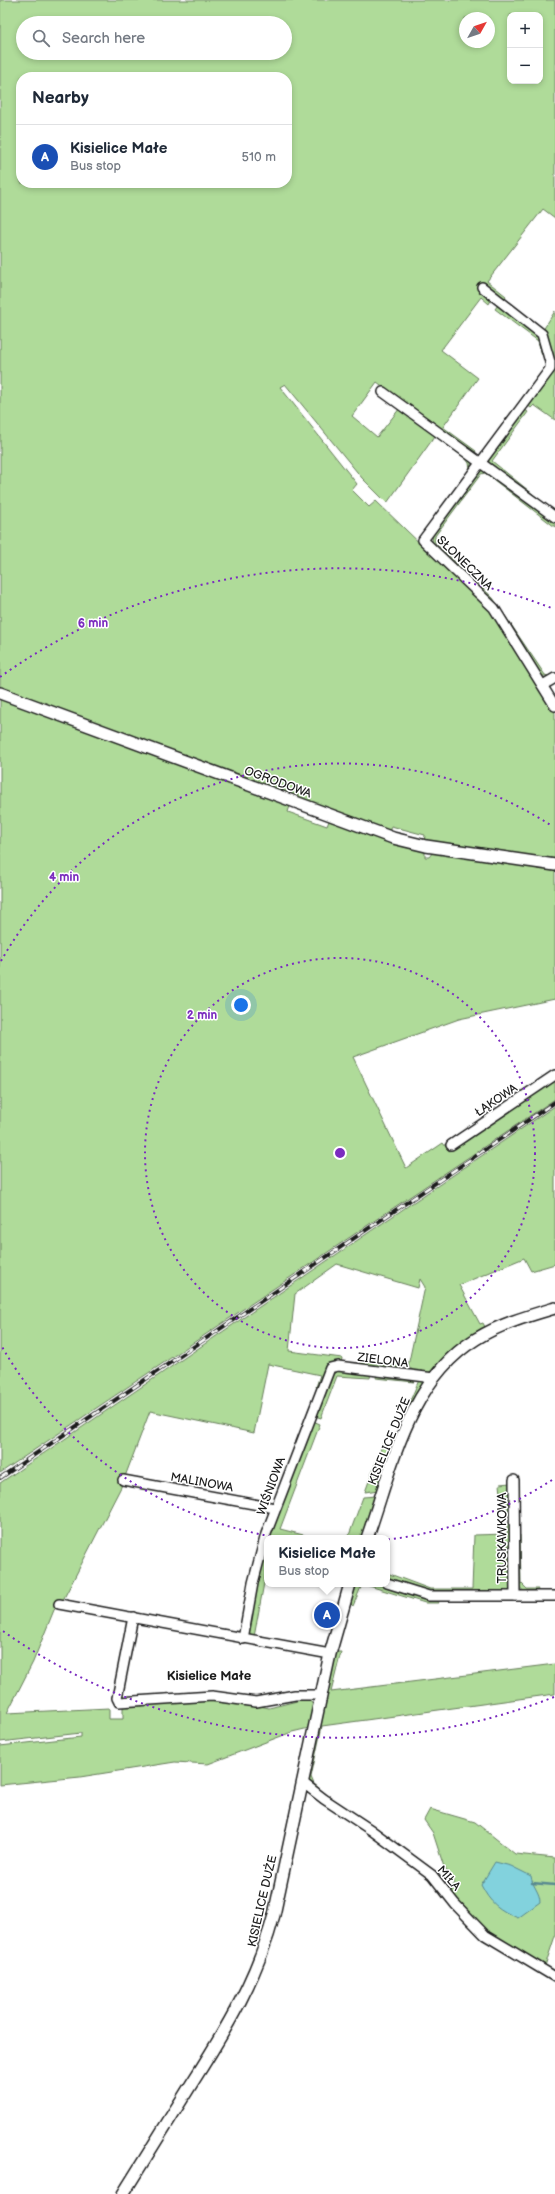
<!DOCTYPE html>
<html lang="en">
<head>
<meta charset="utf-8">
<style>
  body { margin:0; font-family:"Balsamiq Sans",sans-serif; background:#f6f6f7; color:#1f2937 }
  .controls { position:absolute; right:12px; top:12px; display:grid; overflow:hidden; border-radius:8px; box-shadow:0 2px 6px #0003 }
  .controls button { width:36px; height:36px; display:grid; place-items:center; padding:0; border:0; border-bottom:1px solid #e0e1e3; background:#fff; color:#1f2937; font:20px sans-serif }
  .compass { position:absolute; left:459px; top:12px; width:36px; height:36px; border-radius:50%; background:#fff; box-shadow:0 2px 6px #0003; rotate:50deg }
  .you { position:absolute; left:241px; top:1005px; width:14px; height:14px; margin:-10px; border:3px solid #fff; border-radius:50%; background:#1a73e8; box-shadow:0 0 0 6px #1a73e833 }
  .badge { display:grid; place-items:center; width:26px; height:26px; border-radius:50%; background:#1c1c1c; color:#fff; font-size:13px; font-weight:700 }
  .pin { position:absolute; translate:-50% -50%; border:2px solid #fff; box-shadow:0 1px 4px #0006 }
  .popup { position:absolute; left:264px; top:1535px; width:126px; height:52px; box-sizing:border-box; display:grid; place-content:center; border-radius:8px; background:#fff; filter:drop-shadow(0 1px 3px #0005); font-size:13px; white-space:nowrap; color:#747a83 }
  .popup b { font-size:15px; color:#1f2937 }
  .popup::after { content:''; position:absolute; left:50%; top:100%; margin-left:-8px; border:8px solid transparent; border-top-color:#fff }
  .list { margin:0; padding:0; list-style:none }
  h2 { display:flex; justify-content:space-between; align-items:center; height:52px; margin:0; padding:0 16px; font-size:17px }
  h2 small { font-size:13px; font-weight:400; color:#747a83 }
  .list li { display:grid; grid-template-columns:26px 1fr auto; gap:12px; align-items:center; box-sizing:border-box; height:64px; padding:0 16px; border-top:1px solid #e0e1e3 }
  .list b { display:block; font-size:15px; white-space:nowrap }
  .list p { margin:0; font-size:13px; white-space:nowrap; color:#747a83 }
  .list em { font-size:13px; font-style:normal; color:#747a83 }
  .icon { flex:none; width:22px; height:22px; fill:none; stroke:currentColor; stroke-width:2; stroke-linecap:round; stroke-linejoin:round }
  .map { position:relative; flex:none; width:555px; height:2194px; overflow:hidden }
  .search { position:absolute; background:#fff; box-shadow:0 2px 6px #0003; left:16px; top:16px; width:276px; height:44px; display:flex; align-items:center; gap:10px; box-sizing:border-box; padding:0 14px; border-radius:22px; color:#747a83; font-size:15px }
  .panel { position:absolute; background:#fff; box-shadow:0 2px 6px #0003; left:16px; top:72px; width:276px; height:116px; border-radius:16px }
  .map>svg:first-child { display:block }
</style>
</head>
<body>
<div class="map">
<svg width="555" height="2194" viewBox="0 0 555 2194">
  <rect width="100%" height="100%" fill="#fff"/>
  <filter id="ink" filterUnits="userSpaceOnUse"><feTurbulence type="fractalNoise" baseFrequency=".025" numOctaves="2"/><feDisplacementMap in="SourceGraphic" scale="8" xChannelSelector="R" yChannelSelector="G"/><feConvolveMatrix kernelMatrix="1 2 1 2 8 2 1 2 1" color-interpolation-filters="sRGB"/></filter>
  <g filter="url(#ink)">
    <!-- green -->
    <g fill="#afdb99" stroke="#667c5a" fill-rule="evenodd">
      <path d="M0 0H555V218L543 209 487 281 506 296 503 300H491L489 304 481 297 441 350 478 378 443 427 476 451 474 454 377 382 352 416 377 437 400 408 472 460 470 469 469 463 466 459 435 436 387 503 362 478 285 384 280 387 357 484 352 490 369 507 376 501 490 611 515 644 552 706 555 713V860L424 842 425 835 391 826 389 832 0 689ZM510 15H540V81H510ZM465 18H489V42H465ZM23 23H285V53H23ZM21 77H287V183H21Z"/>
      <path d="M498 305 538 335 544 354 542 355 538 341 495 309Z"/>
      <path d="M555 311V359L551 356 543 330Z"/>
      <path d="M555 367V420L534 405 531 408 527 405Z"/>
      <path d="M524 409 528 412 492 461 555 512 489 462 488 458Z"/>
      <path d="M481 469H484L555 520V527L485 473 481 474 435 536V543L493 598 545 675 548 676H541L503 617 432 542 433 533Z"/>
      <path d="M0 698 290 806 288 812 327 826 329 821 423 851 425 852V857H429L433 852 555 869V999L459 1019 353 1057 406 1168 443 1143 449 1151 555 1079V1099L0 1473Z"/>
      <path d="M555 1106V1264L531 1271 524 1258 459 1285 480 1324 483 1323 485 1327 448 1353 431 1372C423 1374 414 1373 408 1366L425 1287 420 1279 418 1288 337 1264 295 1294 289 1351 342 1358 341 1363C317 1365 329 1375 316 1387L320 1375 268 1364 254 1433 150 1411 121 1487 63 1600 54 1610 33 1662 7 1713 109 1708V1719H123V1706L171 1701 233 1700 269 1708 305 1699 311 1702 315 1708 309 1728 292 1732 208 1764 175 1762 80 1777 0 1785V1746L81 1737V1733L0 1742V1483Z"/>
      <path d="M360 1361 403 1365 402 1371 360 1365Z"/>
      <path d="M337 1371 371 1373 370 1378 337 1376 321 1418 315 1416 329 1378Z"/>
      <path d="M377 1374 415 1379 414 1382 376 1378Z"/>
      <path d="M419 1380 424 1382 423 1384 413 1400 400 1430 398 1429Z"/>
      <path d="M313 1421 320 1424 280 1529 315 1538H268Z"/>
      <path d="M383 1443 392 1447 378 1490 365 1492Z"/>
      <path d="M510 1483 512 1513 507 1515V1510L502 1505 500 1484Z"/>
      <path d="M377 1496 363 1538H348L363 1497Z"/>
      <path d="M507 1524H511L512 1586 508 1592 432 1593 387 1579V1573L430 1589H472L474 1535 507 1534Z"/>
      <path d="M520 1535 521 1583 527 1589H538L536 1593H526L518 1586V1537Z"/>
      <path d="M267 1542V1567L254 1637 249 1633 250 1616Z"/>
      <path d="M359 1584C386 1584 411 1592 437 1600L439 1603H425L366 1585 361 1587 353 1606 349 1602 355 1586Z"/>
      <path d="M334 1652H341L331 1692 555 1664V1694L322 1726 311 1777 314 1784 319 1788 318 1789 308 1780Z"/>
      <path d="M430 1809 475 1822 515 1854 555 1858V1936L545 1966 487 1931 459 1902 450 1889 455 1883 444 1867 433 1833 424 1820Z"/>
    </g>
    <!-- water -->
    <path fill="#82d2dd" stroke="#598990" d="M495 1862 511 1866 531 1876C532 1886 540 1892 540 1902L518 1918C499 1910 490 1903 481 1885Z"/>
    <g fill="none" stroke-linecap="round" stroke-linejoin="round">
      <!-- stream -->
      <path stroke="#598990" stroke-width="2.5" d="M532 1883 555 1885"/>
      <defs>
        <g id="minor">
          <path d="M482 287 542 334 550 362V369L423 540 494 608 555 706"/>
          <path d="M383 392 555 517"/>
          <path d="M543 685 555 678"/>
          <path d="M451 1145 555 1075"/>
          <path d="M123 1480 275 1508"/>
          <path d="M514 1480 515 1596"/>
          <path d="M387 1583 429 1596H555"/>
          <path d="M59 1604 330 1654"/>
          <path d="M133 1617 117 1698 119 1702 212 1696 256 1702 295 1695H320"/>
          <path d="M243 1639 253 1583 266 1534 330 1368 338 1366 434 1378"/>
          <path d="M302 1782 324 1799 371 1830 432 1875 455 1904 485 1935 555 1977"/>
        </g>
        <g id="tertiary">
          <path d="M0 693 393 838 426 846 555 865"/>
          <path d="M367 1538C392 1468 408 1381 476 1339 500 1324 528 1316 555 1308"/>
          <path d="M123 2194C146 2157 169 2120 192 2083 227 2028 257 1978 274 1915L330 1654 350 1584"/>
        </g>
      </defs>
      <!-- minor casing -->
      <use href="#minor" stroke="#1c1c1c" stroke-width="12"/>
      <!-- tertiary casing -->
      <use href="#tertiary" stroke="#1c1c1c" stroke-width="14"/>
      <!-- minor -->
      <use href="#minor" stroke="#fff" stroke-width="9"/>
      <!-- tertiary -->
      <use href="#tertiary" stroke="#fff" stroke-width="11"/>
      <defs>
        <path id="rail" d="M0 1478 555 1102"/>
      </defs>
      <!-- rail casing -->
      <use href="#rail" stroke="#1c1c1c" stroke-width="4"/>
      <!-- rail -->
      <use href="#rail" stroke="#fff" stroke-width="2.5" stroke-dasharray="8" stroke-linecap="butt"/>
    </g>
  </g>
  <!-- distance rings -->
  <g fill="none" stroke="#7b2cbf" stroke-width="2" stroke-dasharray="2 4">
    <circle cx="340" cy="1153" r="195"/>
    <path d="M552 1480A390 390 0 0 1 1 1345M1 961A390 390 0 0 1 552 826"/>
    <path d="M554 1697A585 585 0 0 1 0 1629M0 677A585 585 0 0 1 554 609"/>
  </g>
  <g text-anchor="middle" stroke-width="3" stroke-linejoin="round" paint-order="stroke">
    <!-- street labels -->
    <g font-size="12" fill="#1c1c1c" stroke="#fff">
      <text transform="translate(465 563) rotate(44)" y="4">SŁONECZNA</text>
      <text transform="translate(278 782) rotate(20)" y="4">OGRODOWA</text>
      <text transform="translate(496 1100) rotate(-34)" y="4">ŁĄKOWA</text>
      <text transform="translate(383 1360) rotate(7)" y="4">ZIELONA</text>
      <text transform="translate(389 1441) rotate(-68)" y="4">KISIELICE DUŻE</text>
      <text transform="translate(202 1482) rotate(10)" y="4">MALINOWA</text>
      <text transform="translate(271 1486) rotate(-70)" y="4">WIŚNIOWA</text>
      <text transform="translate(502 1538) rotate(-90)" y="4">TRUSKAWKOWA</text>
      <text transform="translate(449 1878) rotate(49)" y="4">MIŁA</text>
      <text transform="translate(262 1901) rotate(-77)" y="4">KISIELICE DUŻE</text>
    </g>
    <!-- neighbourhood labels -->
    <g font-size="13" font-weight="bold" fill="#1c1c1c" stroke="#fff">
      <text x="209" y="1680">Kisielice Małe</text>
    </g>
  </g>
  <circle cx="340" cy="1153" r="6" fill="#7b2cbf" stroke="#fff" stroke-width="2"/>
  <g font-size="12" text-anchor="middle" font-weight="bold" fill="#7b2cbf" stroke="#fff" stroke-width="3" stroke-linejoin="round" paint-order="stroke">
    <text x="93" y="627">6 min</text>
    <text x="64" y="881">4 min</text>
    <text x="202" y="1019">2 min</text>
  </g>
</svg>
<div class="controls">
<button>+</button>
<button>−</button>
</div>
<svg class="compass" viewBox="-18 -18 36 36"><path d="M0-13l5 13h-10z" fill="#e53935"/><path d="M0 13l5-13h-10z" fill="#747a83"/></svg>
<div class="you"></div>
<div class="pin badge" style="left:327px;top:1615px;background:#1a4fb4">A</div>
<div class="popup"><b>Kisielice Małe</b>Bus stop</div>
<div class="search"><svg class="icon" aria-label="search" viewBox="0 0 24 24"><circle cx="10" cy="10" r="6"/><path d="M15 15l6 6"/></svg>Search here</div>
<section class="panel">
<h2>Nearby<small></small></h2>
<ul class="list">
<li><span class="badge" style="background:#1a4fb4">A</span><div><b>Kisielice Małe</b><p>Bus stop</p></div><em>510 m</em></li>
</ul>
</section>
</div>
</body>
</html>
